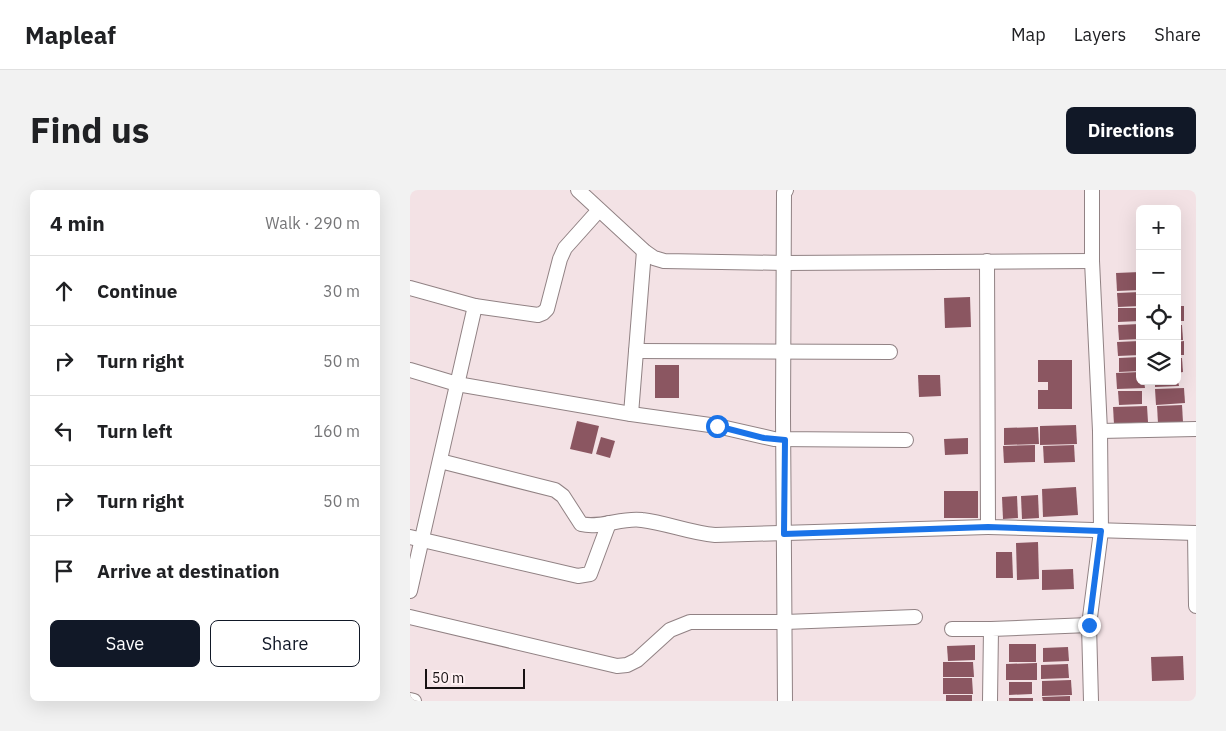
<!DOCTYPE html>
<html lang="en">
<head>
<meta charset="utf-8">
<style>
  body { margin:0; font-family:"IBM Plex Sans",sans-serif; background:#f2f2f2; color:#202124 }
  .controls { position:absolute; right:15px; top:15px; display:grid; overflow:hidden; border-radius:8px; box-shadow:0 5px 20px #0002 }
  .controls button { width:45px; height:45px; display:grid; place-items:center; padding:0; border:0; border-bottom:1px solid #e0e0e0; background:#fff; color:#202124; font:25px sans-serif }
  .scale { position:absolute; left:15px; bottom:12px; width:100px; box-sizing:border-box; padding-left:5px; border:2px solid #171112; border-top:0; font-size:14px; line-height:18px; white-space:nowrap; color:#171112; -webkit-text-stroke:4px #fef0f2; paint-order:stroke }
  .stop { position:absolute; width:15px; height:15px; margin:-11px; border:4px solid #1a73e8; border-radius:50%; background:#fff }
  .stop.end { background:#1a73e8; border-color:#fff; box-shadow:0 1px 5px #0008 }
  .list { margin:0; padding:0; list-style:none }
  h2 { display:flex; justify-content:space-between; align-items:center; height:65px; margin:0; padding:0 20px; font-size:21px }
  h2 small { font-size:16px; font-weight:400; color:#757577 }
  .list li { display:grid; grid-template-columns:32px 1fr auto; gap:15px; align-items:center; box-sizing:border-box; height:70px; padding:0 20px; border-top:1px solid #e0e0e0 }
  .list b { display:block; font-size:19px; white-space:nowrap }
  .list em { font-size:16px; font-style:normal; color:#757577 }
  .actions { display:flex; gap:10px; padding:15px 20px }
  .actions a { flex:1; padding:11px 0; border:1px solid #111827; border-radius:8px; text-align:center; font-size:18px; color:#111827 }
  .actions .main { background:#111827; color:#fff }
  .icon { flex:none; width:28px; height:28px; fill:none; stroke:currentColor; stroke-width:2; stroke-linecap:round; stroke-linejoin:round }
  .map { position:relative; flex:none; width:786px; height:511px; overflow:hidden; border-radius:8px }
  header { display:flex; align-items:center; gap:30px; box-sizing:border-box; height:70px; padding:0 25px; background:#fff; border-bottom:1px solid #e0e0e0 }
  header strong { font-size:24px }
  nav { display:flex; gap:28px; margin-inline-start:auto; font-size:18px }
  .intro { display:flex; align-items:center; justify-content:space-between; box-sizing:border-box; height:120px; padding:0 30px }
  h1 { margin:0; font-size:35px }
  .button { padding:12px 22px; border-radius:8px; background:#111827; color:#fff; font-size:18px; font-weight:700 }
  main { display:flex; gap:30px; padding:0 30px }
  aside { flex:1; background:#fff; border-radius:8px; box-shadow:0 5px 20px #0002 }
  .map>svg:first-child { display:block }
</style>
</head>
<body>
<header>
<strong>Mapleaf</strong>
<nav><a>Map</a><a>Layers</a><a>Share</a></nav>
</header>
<div class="intro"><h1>Find us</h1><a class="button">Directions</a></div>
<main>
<aside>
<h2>4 min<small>Walk · 290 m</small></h2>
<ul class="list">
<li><svg class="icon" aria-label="ahead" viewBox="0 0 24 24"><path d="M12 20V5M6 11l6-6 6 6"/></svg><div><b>Continue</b></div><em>30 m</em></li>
<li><svg class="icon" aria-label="right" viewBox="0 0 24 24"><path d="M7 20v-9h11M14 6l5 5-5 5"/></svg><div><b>Turn right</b></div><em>50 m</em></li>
<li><svg class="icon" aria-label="left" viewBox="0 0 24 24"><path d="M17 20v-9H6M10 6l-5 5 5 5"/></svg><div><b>Turn left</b></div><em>160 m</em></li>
<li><svg class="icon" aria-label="right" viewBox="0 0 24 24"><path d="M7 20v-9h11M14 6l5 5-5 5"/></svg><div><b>Turn right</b></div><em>50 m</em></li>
<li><svg class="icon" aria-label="arrive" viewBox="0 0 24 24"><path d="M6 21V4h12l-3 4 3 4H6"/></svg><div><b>Arrive at destination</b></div></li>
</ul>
<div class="actions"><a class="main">Save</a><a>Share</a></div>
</aside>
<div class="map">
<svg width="786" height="511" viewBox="0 0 786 511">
  <rect width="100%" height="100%" fill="#f3e2e5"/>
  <!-- building -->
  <g fill="#8b5661">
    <path d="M730 82V100L707 101 706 83Z"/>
    <path d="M730 102V116L708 117 707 103Z"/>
    <path d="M767 106H769V116H774V131H767Z"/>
    <path d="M560 107 561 137 535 138 534 108Z"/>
    <path d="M708 118H730V131L708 132Z"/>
    <path d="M730 134V149L709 150 708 135Z"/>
    <path d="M767 135H772L773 150H767Z"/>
    <path d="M730 151V165L708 166 707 152Z"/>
    <path d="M774 151V165H767V152Z"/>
    <path d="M730 167V181L709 182V168Z"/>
    <path d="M767 168H772L773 182 767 183Z"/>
    <path d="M628 170H662V219H628V200H638V192H628Z"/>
    <rect x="245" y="175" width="24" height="33"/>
    <path d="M730 182V191H734L735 198 707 199 706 183Z"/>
    <path d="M508 185H530L531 206 509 207Z"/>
    <path d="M745 191H768L769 196 745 197Z"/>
    <path d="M774 198 775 213 746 215 745 199Z"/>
    <path d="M708 201H732V214L709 215Z"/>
    <path d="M772 215 773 232 748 233 747 216Z"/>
    <path d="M737 216 738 232 704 234 703 217Z"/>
    <path d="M167 231 189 236 182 264 160 259Z"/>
    <path d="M666 235 667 254 630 255V236Z"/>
    <path d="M628 237 629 254 594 255V238Z"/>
    <path d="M191 247 205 251 200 268 186 264Z"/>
    <path d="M558 248V264L535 265 534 249Z"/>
    <path d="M625 255V272L594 273 593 256Z"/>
    <path d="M664 255 665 272 634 273 633 256Z"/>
    <path d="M666 297 668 325 633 327 632 299Z"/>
    <rect x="534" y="301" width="34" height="27"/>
    <path d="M628 305 629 328 612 329 611 306Z"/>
    <path d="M607 306 608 328 593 329 592 307Z"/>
    <path d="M628 352 629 389 607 390 606 353Z"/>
    <path d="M586 362H602L603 388H586Z"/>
    <path d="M663 379 664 399 632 400V380Z"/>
    <rect x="599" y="454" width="27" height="18"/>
    <path d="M565 455V470L538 471 537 456Z"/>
    <path d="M658 457 659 471 633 472V458Z"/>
    <path d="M773 466 774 490 742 491 741 467Z"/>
    <path d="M533 472H563L564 487H533Z"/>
    <path d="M627 473V490H596V474Z"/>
    <path d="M658 474 659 488 631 489V475Z"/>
    <path d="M533 488H562L563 504H533Z"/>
    <path d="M661 490 662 505 632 506V491Z"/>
    <path d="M599 492H622V504L599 505Z"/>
    <rect x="536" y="505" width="26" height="6"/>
    <path d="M660 506V511H633L632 507Z"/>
    <rect x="599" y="508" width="24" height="3"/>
  </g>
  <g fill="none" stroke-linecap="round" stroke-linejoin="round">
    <defs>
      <g id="minor">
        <path d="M168 0 234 61 244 68 254 71 375 73 682 71"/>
        <path d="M577 71 578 337 786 343"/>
        <path d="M0 98 65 116 0 401"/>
        <path d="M65 116 128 125 133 123 137 119 150 69 155 58 189 20"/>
        <path d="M226 161 480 162"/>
        <path d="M0 180 47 194 221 224 307 236 364 249 496 250"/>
        <path d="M221 224 234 61"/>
        <path d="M690 241 786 239"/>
        <path d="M30 271 145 300 153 306 171 334C191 339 212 327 232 330 257 333 280 343 305 345L578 337"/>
        <path d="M785 343 786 416"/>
        <path d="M0 347 168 386 180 384 199 333"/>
        <path d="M0 427 207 476 217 475 227 470 260 440 280 432H375L505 427"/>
        <path d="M542 439H581"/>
        <path d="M0 510 4 511"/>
        <path d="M375 511 373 226 374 3 376 0"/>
        <path d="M580 511 581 439 679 435"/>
        <path d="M681 511 679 435 691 341 690 241 682 71V0"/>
      </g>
    </defs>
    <!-- minor casing -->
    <use href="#minor" stroke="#918284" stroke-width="16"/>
    <!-- minor -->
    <use href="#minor" stroke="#fff" stroke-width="14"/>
  </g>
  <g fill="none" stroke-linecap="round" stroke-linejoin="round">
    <!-- route -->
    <path stroke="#1a73e8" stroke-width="6" d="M307 236 354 248 375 250 374 344 578 337 691 341 679 435"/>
  </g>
</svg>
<div class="controls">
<button>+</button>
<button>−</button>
<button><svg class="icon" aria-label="locate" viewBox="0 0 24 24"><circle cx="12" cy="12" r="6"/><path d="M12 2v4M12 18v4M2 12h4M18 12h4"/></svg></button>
<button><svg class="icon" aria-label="layers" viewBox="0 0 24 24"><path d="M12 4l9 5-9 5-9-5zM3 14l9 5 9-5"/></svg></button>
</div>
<div class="scale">50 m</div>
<div class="stop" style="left:307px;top:236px"></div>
<div class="stop end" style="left:679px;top:435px"></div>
</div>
</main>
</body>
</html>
